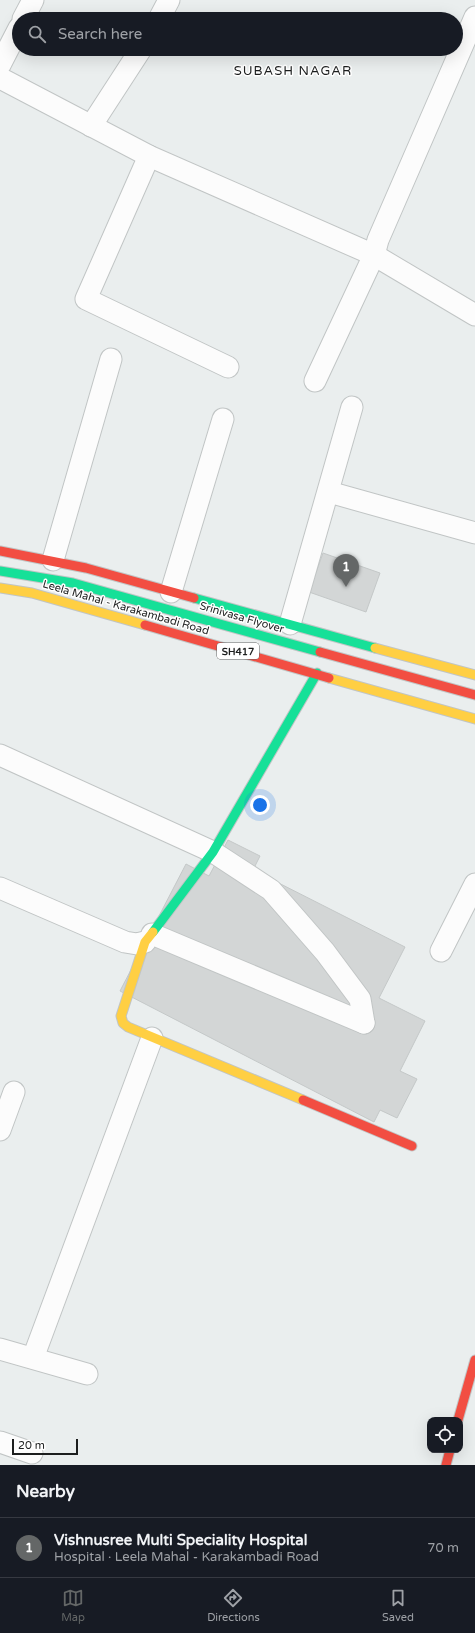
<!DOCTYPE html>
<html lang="en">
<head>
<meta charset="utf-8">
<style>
  body { margin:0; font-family:"Varela Round",sans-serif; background:#20242c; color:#f1f3f6 }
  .controls { position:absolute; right:12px; bottom:12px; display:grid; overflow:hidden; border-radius:8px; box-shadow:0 4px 16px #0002 }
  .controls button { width:36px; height:36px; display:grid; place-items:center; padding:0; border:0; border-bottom:1px solid #363941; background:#171b24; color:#f1f3f6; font:20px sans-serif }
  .scale { position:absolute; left:12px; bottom:10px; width:66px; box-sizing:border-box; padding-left:4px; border:2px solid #1c1e1e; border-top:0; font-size:11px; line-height:14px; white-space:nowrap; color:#1c1e1e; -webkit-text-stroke:3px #fff; paint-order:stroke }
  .you { position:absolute; left:260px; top:805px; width:14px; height:14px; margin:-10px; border:3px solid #fff; border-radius:50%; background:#1a73e8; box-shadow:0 0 0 6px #1a73e833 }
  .badge { display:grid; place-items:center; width:26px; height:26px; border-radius:50%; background:#646767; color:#fff; font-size:13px; font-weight:700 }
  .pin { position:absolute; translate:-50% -33px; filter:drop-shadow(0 1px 2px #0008) }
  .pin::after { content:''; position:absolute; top:21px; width:14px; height:12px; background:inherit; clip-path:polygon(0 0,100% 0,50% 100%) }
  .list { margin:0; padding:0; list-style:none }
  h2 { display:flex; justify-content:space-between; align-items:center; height:52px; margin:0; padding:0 16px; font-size:17px }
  h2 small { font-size:13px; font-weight:400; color:#9ea1a6 }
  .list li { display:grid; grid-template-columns:26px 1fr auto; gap:12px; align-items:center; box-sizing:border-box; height:60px; padding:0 16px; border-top:1px solid #363941 }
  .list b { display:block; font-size:15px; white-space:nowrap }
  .list p { margin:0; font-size:13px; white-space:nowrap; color:#9ea1a6 }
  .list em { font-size:13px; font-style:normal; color:#9ea1a6 }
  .icon { flex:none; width:22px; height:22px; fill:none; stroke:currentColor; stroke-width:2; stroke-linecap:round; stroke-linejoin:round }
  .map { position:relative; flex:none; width:475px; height:1465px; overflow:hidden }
  .search { position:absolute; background:#171b24; box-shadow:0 4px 16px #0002; left:12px; right:12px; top:12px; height:44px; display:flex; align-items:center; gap:10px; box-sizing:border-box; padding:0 14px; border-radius:22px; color:#9ea1a6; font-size:15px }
  .sheet { height:112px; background:#171b24 }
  nav { display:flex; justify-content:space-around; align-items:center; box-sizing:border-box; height:56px; border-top:1px solid #363941; background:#171b24; font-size:11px; color:#9ea1a6 }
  nav a { display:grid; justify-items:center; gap:2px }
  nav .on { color:#646767 }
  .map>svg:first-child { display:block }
</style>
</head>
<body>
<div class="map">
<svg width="475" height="1465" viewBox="0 0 475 1465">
  <rect width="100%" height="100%" fill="#eaeeee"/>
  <!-- building -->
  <g fill="#d3d6d6" stroke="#c4c8c8">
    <path d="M323 553 380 573 366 612 309 592Z"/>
    <path d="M228 840 260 856 253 870 405 947 379 998 425 1021 400 1071 417 1079 397 1118 380 1110 374 1122 120 991 186 864 209 876Z"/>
  </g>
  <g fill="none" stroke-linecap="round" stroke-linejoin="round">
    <defs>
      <g id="street">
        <path d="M23 19 33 0"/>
        <path d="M159 19 169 0"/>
        <path d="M0 65 19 28"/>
        <path d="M0 78 149 156 374 255 475 315"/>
        <path d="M91 126 141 49"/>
        <path d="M149 156 86 299 228 367"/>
        <path d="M315 381 374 255 378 240 475 17"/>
        <path d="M329 492 475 533"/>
        <path d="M53 560 111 359"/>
        <path d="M171 592 223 419"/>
        <path d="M290 624 352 407"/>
        <path d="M0 755 213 852 271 890 325 952 360 999 364 1023"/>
        <path d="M0 888 125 942 137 944 145 942"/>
        <path d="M152 934 364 1023"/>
        <path d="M441 951 475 884"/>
        <path d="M0 1130 14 1092"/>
        <path d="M0 1349 87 1374"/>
        <path d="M33 1358 152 1038"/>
        <path d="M0 1442 32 1453"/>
      </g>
      <g id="fast">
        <path d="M0 571 73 583 320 652"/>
        <path d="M194 598 375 648"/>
        <path d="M153 932 213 852 317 673"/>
      </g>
      <g id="slow">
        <path d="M0 588 32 593 145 625"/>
        <path d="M375 648 475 675"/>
        <path d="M329 678 475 719"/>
        <path d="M153 932 145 942 121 1016 123 1023 128 1027 303 1100"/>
      </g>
      <g id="jam">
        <path d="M0 551 86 568 194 598"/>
        <path d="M145 625 329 678"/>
        <path d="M320 652 475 695"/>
        <path d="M303 1100 412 1146"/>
        <path d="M458 1420 475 1360"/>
        <path d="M446 1465 450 1450"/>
      </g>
    </defs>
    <!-- street casing -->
    <use href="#street" stroke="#c1c5c5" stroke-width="23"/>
    <!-- fast casing -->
    <use href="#fast" stroke="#c1c5c5" stroke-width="11"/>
    <!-- slow casing -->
    <use href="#slow" stroke="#c1c5c5" stroke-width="11"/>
    <!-- jam casing -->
    <use href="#jam" stroke="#c1c5c5" stroke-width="11"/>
    <!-- street -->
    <use href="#street" stroke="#fcfcfc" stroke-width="21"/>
    <!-- fast -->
    <use href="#fast" stroke="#16e098" stroke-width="9"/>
    <!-- slow -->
    <use href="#slow" stroke="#ffcf43" stroke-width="9"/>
    <!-- jam -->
    <use href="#jam" stroke="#f24e42" stroke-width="9"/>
  </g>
  <g text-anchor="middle" stroke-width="3" stroke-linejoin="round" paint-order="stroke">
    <!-- shield labels -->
    <rect fill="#fff" stroke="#606262" stroke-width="1" x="217" y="643" width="42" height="16" rx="3"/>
    <g font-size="10" font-weight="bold" fill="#1c1e1e">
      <text x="238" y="655">SH417</text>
    </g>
    <!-- street labels -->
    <g font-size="11" fill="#1c1e1e" stroke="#fff">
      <text transform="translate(126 607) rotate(16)" y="4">Leela Mahal - Karakambadi Road</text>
      <text transform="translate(242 617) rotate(16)" y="4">Srinivasa Flyover</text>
    </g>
    <!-- quarter labels -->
    <g font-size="13" letter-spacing="1" fill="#1c1e1e" stroke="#fff">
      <text x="293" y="75">SUBASH NAGAR</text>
    </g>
  </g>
</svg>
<div class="controls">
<button><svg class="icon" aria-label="locate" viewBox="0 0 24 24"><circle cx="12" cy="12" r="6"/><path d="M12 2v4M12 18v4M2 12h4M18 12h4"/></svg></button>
</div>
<div class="scale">20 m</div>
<div class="you"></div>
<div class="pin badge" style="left:346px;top:587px">1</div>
<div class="search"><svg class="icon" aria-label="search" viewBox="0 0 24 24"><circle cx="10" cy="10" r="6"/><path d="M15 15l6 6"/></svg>Search here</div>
</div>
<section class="sheet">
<h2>Nearby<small></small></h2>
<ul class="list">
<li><span class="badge">1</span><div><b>Vishnusree Multi Speciality Hospital</b><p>Hospital · Leela Mahal - Karakambadi Road</p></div><em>70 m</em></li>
</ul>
</section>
<nav>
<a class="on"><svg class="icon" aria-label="map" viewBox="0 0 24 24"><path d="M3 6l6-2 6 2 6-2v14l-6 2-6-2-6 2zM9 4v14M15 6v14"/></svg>Map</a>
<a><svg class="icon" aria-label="directions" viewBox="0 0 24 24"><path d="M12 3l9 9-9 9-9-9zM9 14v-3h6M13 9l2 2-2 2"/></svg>Directions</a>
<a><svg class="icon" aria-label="saved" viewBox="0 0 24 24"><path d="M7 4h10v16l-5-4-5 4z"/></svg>Saved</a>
</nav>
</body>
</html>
